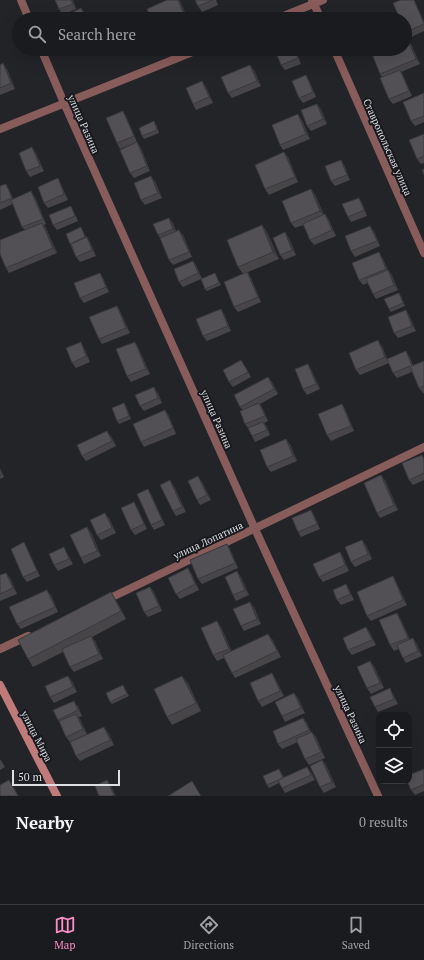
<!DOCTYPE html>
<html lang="en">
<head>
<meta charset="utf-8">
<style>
  body { margin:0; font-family:"PT Serif",serif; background:#27282b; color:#f1f3f6 }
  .controls { position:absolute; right:12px; bottom:12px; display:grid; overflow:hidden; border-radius:8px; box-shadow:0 4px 16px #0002 }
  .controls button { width:36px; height:36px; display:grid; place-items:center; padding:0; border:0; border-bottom:1px solid #38393c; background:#1a1b1e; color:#f1f3f6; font:20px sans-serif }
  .scale { position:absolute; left:12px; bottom:10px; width:108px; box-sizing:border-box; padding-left:4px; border:2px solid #dedfe2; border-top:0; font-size:11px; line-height:14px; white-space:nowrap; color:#dedfe2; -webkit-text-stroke:3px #191a1f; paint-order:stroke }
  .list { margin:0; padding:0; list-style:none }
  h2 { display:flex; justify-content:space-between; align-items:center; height:52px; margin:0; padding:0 16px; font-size:17px }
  h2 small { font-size:13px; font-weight:400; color:#9fa1a4 }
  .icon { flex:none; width:22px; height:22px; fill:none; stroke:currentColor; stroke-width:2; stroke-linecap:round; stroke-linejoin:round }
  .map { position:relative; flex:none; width:424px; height:796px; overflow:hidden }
  .search { position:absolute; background:#1a1b1e; box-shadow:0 4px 16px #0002; left:12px; right:12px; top:12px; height:44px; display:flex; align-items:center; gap:10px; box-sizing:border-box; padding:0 14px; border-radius:22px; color:#9fa1a4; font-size:15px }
  .sheet { height:108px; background:#1a1b1e }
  nav { display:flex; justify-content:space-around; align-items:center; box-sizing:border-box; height:56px; border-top:1px solid #38393c; background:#1a1b1e; font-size:11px; color:#9fa1a4 }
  nav a { display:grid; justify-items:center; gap:2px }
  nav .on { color:#fb8fc5 }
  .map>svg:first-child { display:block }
</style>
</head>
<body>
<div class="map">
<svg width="424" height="796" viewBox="0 0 424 796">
  <rect width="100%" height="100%" fill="#222428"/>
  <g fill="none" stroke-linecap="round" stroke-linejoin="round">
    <!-- minor -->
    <g stroke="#875c5a" stroke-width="8">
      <path d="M21 0 29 19"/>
      <path d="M312 0 321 19"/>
      <path d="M276 19 323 0"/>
      <path d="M41 49 64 103 255 529 378 796"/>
      <path d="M334 49 424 253"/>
      <path d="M0 129 200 49"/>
      <path d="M104 601 424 447"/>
      <path d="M0 649 28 636"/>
    </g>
    <!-- secondary -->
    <path stroke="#bf7b79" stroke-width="8" d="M0 685 57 796"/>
  </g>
  <!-- wall -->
  <g fill="#474548">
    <path d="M55 0H73L76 9 63 15 59 9Z"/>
    <path d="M195 0H216L218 5 202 12 198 6Z"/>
    <path d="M180 1 187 17 183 19H151Z"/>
    <path d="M424 21V31L409 38 406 32Z"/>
    <path d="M411 44 420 64 401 72 403 75 412 96 393 104 389 99 382 77 380 74Z"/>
    <path d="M92 49H105L95 53Z"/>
    <path d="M297 54 301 64 285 70 281 65Z"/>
    <path d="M0 65 7 69 15 89 0 95Z"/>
    <path d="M254 70 261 86 232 98 228 93Z"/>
    <path d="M309 80 316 97 303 103 299 98Z"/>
    <path d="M202 81 206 87 213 103 196 110 193 104Z"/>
    <path d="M424 93V122L415 126 411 121Z"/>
    <path d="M317 104 321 109 327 124 311 131 307 126Z"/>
    <path d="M126 116 137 142 120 149 117 143Z"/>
    <path d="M302 120 310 139 283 150 280 145Z"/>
    <path d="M156 124 159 133 144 139 142 136Z"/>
    <path d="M424 134V163L421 164 417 159Z"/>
    <path d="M137 142 141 148 150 171 134 178 130 173Z"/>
    <path d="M284 152 288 157 298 182 269 195 265 189Z"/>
    <path d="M36 153 44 171 30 177 26 171Z"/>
    <path d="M341 160 344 165 350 180 335 186 331 181Z"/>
    <path d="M58 178 61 184 68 200 48 208 44 203Z"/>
    <path d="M155 181 162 198 145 205 141 200Z"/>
    <path d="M6 184 9 189 13 199 35 197 46 224 44 225 46 228 57 253 9 273 6 268 25 230 22 227 13 204 0 210V186Z"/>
    <path d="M315 194 324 215 325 214 329 220 336 236 314 245 310 240 303 225 295 228 291 223Z"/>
    <path d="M359 198 362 203 367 216 351 222 348 217Z"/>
    <path d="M74 212 78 221 57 230 53 225Z"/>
    <path d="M173 223 176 231 183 235 192 257 173 265 169 260 160 238 158 235Z"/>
    <path d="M262 225 267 232 279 259 248 272 251 278 261 302 238 312 234 307 243 274 238 267Z"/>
    <path d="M81 227 86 237 90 242 96 256 80 262 76 257 70 244Z"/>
    <path d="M374 231 380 246 355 257 351 251Z"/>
    <path d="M289 238 296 255 284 260 280 255Z"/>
    <path d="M382 257 388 270 392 275 398 290 376 299 373 294 368 283 363 285 359 280Z"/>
    <path d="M193 261 197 267 202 279 215 273 221 285 207 291 205 289 201 279 183 287 179 282Z"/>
    <path d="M100 273 103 278 109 292 84 303 80 298Z"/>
    <path d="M401 296 405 306 391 312 389 309Z"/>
    <path d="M117 306 120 311 130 333 102 344 99 339Z"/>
    <path d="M221 309 224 314 231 331 207 341 203 336Z"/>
    <path d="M406 310 409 315 416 331 398 338 394 333Z"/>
    <path d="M135 342 138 347 150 374 131 382 127 376Z"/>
    <path d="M382 346 387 359 409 356 413 365 424 361V393H423L419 388 412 372 397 378 393 373 389 363 360 375 356 370Z"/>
    <path d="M84 348 90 362 76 368 72 363Z"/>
    <path d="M245 366 251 377 233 387 229 382Z"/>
    <path d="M311 369 320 389 307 395 303 389Z"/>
    <path d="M268 377 272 382 278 394 260 404 263 409 268 421 264 423 267 427 270 435 255 442 248 428 245 424 243 410 240 407Z"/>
    <path d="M158 393 162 403 144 411 140 406Z"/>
    <path d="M124 403 126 406 131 419 119 424 117 421Z"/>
    <path d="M342 404 345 409 354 431 331 441 327 435Z"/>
    <path d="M165 410 169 416 176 434 144 447 141 442Z"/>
    <path d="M111 436 116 446 86 461 82 456Z"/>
    <path d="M290 444 297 461 271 472 267 467Z"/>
    <path d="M422 455 424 458V480L413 485 409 480Z"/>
    <path d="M0 468 4 477 0 479Z"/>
    <path d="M385 480 398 510 380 518 377 513Z"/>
    <path d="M202 482 211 500 200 505 197 500Z"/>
    <path d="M174 486 186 512 176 516 173 511Z"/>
    <path d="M151 494 165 525 154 530 151 525Z"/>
    <path d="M137 507 147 529 135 535 131 530Z"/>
    <path d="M314 515 320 529 301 537 298 532Z"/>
    <path d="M109 518 116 533 101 540 97 535Z"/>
    <path d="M91 532 101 556 84 564 81 558Z"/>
    <path d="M227 544 230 549 238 568 202 584 198 579Z"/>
    <path d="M366 545 372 559 355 567 351 562Z"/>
    <path d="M27 548 40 576 27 582 23 577Z"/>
    <path d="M340 552 343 557 349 571 323 582 319 577Z"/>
    <path d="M67 553 73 564 58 571 54 565Z"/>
    <path d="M6 573 10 578 17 594 0 601V575Z"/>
    <path d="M191 573 199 590 180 599 176 594Z"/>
    <path d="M393 576 396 582 407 605 371 621 367 616Z"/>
    <path d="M241 577 249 595 236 601 233 595Z"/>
    <path d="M346 584 349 589 354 600 341 605 337 600Z"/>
    <path d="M111 592 116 600 126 619 92 637 95 641 103 659 74 672 70 667 63 652 33 667 28 659Z"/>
    <path d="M154 592 162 611 148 617 144 612Z"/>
    <path d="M51 595 58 612 21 629 17 624Z"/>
    <path d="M254 607 261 624 244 631 241 626Z"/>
    <path d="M400 618 410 640 417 644 422 656 406 663 403 658 399 649 394 651 390 645Z"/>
    <path d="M221 627 232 652 272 639 281 657 235 678 232 673 224 658 217 661 213 655Z"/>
    <path d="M366 627 370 633 376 645 352 655 348 650Z"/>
    <path d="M370 661 374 666 384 688 371 694 367 688Z"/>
    <path d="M272 673 275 678 284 696 262 707 258 701Z"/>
    <path d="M72 681 77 692 54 703 50 697Z"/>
    <path d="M188 683 201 711 172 725 167 717Z"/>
    <path d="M123 685 129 696 112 704 110 702Z"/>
    <path d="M294 693 298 698 305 713 285 722 282 716Z"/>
    <path d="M393 694 398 704 378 712 375 707Z"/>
    <path d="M78 706 82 716 79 717 87 734 70 742 66 737 60 723 58 720Z"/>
    <path d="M303 718 307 723 311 732 316 737 325 758 309 765 305 759 298 742 282 749 278 744Z"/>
    <path d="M108 732 114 745 80 761 76 756Z"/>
    <path d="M0 759 5 767 0 770Z"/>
    <path d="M322 760 326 765 336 787 324 793 320 787Z"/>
    <path d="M307 767 311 772 315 780 285 793 279 783 269 788 267 785 281 772 284 778Z"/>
    <path d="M424 769V791L415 795 411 790Z"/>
  </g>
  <!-- shaded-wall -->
  <g fill="#39383b">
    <path d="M71 0H73L76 9 73 4Z"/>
    <path d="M178 0H179L180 1 187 17 183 12Z"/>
    <path d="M414 0 415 1 424 21V24Z"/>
    <path d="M81 8 85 13 88 19H87Z"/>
    <path d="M407 38 411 44 420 64 416 59Z"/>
    <path d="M3 63 7 69 15 89 11 83Z"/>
    <path d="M250 65 254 70 261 86 257 81Z"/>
    <path d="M400 70 403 75 412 96 409 91Z"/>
    <path d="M306 75 309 80 316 97 313 92Z"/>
    <path d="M202 81 206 87 213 103 209 97Z"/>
    <path d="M317 104 321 109 327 124 323 119Z"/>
    <path d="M123 111 126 116 137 142 134 136Z"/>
    <path d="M298 114 302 120 310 139 306 134Z"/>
    <path d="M137 142 141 148 150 171 147 166Z"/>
    <path d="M32 147 36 153 44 171 40 166Z"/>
    <path d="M284 152 288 157 298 182 295 177Z"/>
    <path d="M341 160 344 165 350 180 347 175Z"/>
    <path d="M151 176 155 181 162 198 158 193Z"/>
    <path d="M58 178 61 184 68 200 64 194Z"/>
    <path d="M6 184 9 189 15 203 12 198Z"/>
    <path d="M311 189 315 194 324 216 320 211Z"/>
    <path d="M31 191 35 197 46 224 43 219Z"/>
    <path d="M359 198 362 203 367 216 364 210Z"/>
    <path d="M325 214 329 220 336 236 332 230Z"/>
    <path d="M169 218 173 223 177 234 173 229Z"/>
    <path d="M42 223 46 228 57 253 53 248Z"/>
    <path d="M262 225 267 232 279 259 273 252Z"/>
    <path d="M370 226 374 231 380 246 377 241Z"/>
    <path d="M179 230 183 235 192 257 189 252Z"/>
    <path d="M285 232 289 238 296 255 292 250Z"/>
    <path d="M87 237 90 242 96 256 92 250Z"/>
    <path d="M379 252 382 257 389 274 386 269Z"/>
    <path d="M193 261 197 267 202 279 198 273Z"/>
    <path d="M388 270 392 275 398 290 394 285Z"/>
    <path d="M247 272 251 278 261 302 258 297Z"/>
    <path d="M100 273 103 278 109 292 106 287Z"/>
    <path d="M399 293 401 296 405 306 403 303Z"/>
    <path d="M117 306 120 311 130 333 126 328Z"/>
    <path d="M221 309 224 314 231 331 228 326Z"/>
    <path d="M406 310 409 315 416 331 412 326Z"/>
    <path d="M378 340 382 346 389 363 385 357Z"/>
    <path d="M81 342 84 348 90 362 86 356Z"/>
    <path d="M135 342 138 347 150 374 146 369Z"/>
    <path d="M406 351 409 356 416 371 412 366Z"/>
    <path d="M308 364 311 369 320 389 316 384Z"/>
    <path d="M268 377 272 382 278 394 274 389Z"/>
    <path d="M154 387 158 393 162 403 158 398Z"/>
    <path d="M124 403 126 406 131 419 129 416Z"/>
    <path d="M259 403 263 409 268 421 265 416Z"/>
    <path d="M342 404 345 409 354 431 351 426Z"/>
    <path d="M165 410 169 416 176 434 173 428Z"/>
    <path d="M263 422 267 427 270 435 267 430Z"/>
    <path d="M107 431 111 436 116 446 112 441Z"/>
    <path d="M286 439 290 444 297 461 293 456Z"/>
    <path d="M381 475 385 480 398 510 394 505Z"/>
    <path d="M198 476 202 482 211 500 207 495Z"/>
    <path d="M170 480 174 486 186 512 182 507Z"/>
    <path d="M148 489 151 494 165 525 162 520Z"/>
    <path d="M134 502 137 507 147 529 144 524Z"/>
    <path d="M311 510 314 515 320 529 317 524Z"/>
    <path d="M105 513 109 518 116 533 112 528Z"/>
    <path d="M87 527 91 532 101 556 97 551Z"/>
    <path d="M362 540 366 545 372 559 368 554Z"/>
    <path d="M24 542 27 548 40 576 37 571Z"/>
    <path d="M227 544 230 549 238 568 235 563Z"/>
    <path d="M64 547 67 553 73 564 69 559Z"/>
    <path d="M340 552 343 557 349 571 345 565Z"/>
    <path d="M188 568 191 573 199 590 195 584Z"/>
    <path d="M237 571 241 577 249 595 245 590Z"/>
    <path d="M6 573 10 578 17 594 13 588Z"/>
    <path d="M393 576 396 582 407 605 403 600Z"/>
    <path d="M346 584 349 589 354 600 350 594Z"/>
    <path d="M150 587 154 592 162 611 159 606Z"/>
    <path d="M47 590 51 595 58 612 55 607Z"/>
    <path d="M111 592 116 600 126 619 121 611Z"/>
    <path d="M250 602 254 607 261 624 257 619Z"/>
    <path d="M397 613 400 618 412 643 408 638Z"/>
    <path d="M217 621 221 627 233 654 229 649Z"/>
    <path d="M366 627 370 633 376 645 372 640Z"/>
    <path d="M268 634 272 639 281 657 277 651Z"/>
    <path d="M91 636 95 641 103 659 99 654Z"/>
    <path d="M413 638 417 644 422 656 418 651Z"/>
    <path d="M370 661 374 666 384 688 380 683Z"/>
    <path d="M272 673 275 678 284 696 280 691Z"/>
    <path d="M68 676 72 681 77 692 73 687Z"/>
    <path d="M182 676 188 683 201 711 196 703Z"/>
    <path d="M390 688 398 704 394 699Z"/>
    <path d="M294 693 298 698 305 713 301 708Z"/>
    <path d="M74 701 78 706 82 716 78 710Z"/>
    <path d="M76 714 80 719 87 734 83 729Z"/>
    <path d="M303 718 307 723 312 735 309 730Z"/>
    <path d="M104 727 108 732 114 745 110 740Z"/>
    <path d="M312 732 316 737 325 758 321 752Z"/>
    <path d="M322 760 326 765 336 787 332 782Z"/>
    <path d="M307 767 311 772 315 780 311 775Z"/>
    <path d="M9 780 13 786 19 796H18Z"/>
    <path d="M107 780 111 785 116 796H114Z"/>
  </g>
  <!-- building -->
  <g fill="#525054" stroke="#39383b">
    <path d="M55 0H71L73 4 59 9Z"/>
    <path d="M167 0H178L183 12 166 19H151L147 9Z"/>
    <path d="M195 0H213L198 6Z"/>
    <path d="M401 0H414L424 24 406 32 405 30V19H400L393 3Z"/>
    <path d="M81 8 87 19H61V18Z"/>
    <path d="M407 38 416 59 380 74 372 54 383 49H405V40Z"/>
    <path d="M292 49H294L298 58 281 65 277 55Z"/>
    <path d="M3 63 11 83 0 88V65Z"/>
    <path d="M250 65 257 81 228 93 221 77Z"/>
    <path d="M400 70 409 91 389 99 380 78Z"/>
    <path d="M306 75 313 92 299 98 292 81Z"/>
    <path d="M202 81 209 97 193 104 186 88Z"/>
    <path d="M424 93V116L411 121 403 102Z"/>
    <path d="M317 104 323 119 307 126 301 110Z"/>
    <path d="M123 111 134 136 117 143 106 118Z"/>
    <path d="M298 114 306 134 280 145 272 125Z"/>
    <path d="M154 121 157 130 142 136 139 128Z"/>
    <path d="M424 134V156L417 159 409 140Z"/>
    <path d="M137 142 147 166 130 173 120 150Z"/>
    <path d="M32 147 40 166 26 171 19 153Z"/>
    <path d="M284 152 295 177 265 189 255 165Z"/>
    <path d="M341 160 347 175 331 181 325 166Z"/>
    <path d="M424 169V175L422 170Z"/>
    <path d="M151 176 158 193 141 200 134 183Z"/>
    <path d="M58 178 64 194 44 203 38 187Z"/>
    <path d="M6 184 12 198 0 203V186Z"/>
    <path d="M311 189 320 211 291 223 282 201Z"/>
    <path d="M31 191 43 219 22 227 11 200Z"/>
    <path d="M359 198 364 210 348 217 342 204Z"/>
    <path d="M71 206 75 216 53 225 49 215Z"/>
    <path d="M325 214 332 230 310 240 303 224Z"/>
    <path d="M169 218 173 229 158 235 153 224Z"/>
    <path d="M42 223 53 248 6 268 0 254V240Z"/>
    <path d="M262 225 273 252 238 267 227 240Z"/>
    <path d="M370 226 377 241 351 251 345 236Z"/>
    <path d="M81 227 85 237 70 244 66 234Z"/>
    <path d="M179 230 189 252 169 260 160 238Z"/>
    <path d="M285 232 292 250 280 255 273 238Z"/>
    <path d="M87 237 92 250 76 257 71 244Z"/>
    <path d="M379 252 386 269 359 280 352 263Z"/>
    <path d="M193 261 198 273 179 282 174 269Z"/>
    <path d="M388 270 394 285 373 294 366 279Z"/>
    <path d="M247 272 258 297 234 307 224 282Z"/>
    <path d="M100 273 106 287 80 298 74 283Z"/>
    <path d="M215 273 219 283 205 289 201 279Z"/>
    <path d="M399 293 403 303 389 309 384 299Z"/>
    <path d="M117 306 126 328 99 339 89 317Z"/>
    <path d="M221 309 228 326 203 336 196 319Z"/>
    <path d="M406 310 412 326 394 333 388 317Z"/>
    <path d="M378 340 385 357 356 370 349 353Z"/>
    <path d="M81 342 86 356 72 363 66 348Z"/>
    <path d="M135 342 146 369 127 376 116 349Z"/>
    <path d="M406 351 412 366 424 361V386L419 388 410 366 393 373 387 359Z"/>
    <path d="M241 360 248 372 229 382 223 370Z"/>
    <path d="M308 364 316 384 303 389 295 369Z"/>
    <path d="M268 377 274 389 240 407 234 395Z"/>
    <path d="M154 387 158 398 140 406 135 395Z"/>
    <path d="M124 403 129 416 117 421 112 408Z"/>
    <path d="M259 403 265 416 245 424 240 411Z"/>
    <path d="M342 404 351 426 327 435 318 414Z"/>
    <path d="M165 410 173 428 141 442 133 424Z"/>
    <path d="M263 422 267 430 252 436 248 428Z"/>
    <path d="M107 431 112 441 82 456 77 445Z"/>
    <path d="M286 439 293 456 267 467 260 450Z"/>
    <path d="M422 455 424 460V473L409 480 402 463Z"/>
    <path d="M0 469 2 474 0 475Z"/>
    <path d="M381 475 394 505 377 513 364 483Z"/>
    <path d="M198 476 207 495 197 500 188 481Z"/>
    <path d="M170 480 182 507 173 511 160 485Z"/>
    <path d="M148 489 162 520 151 525 137 494Z"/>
    <path d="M134 502 144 524 131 530 121 508Z"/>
    <path d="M311 510 317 524 298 532 292 518Z"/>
    <path d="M105 513 112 528 97 535 90 520Z"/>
    <path d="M87 527 97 551 81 558 70 535Z"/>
    <path d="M362 540 368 554 351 562 345 547Z"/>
    <path d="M24 542 37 571 23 577 11 549Z"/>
    <path d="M227 544 235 563 198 579 190 560Z"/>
    <path d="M64 547 69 559 54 565 49 554Z"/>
    <path d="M340 552 345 565 319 577 313 564Z"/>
    <path d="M188 568 195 584 176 594 168 578Z"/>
    <path d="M237 571 245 590 233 595 225 577Z"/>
    <path d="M6 573 13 588 0 594V575Z"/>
    <path d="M393 576 403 600 367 616 357 592Z"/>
    <path d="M346 584 350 594 337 600 333 590Z"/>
    <path d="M150 587 159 606 144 612 136 593Z"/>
    <path d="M47 590 55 607 17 624 9 607Z"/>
    <path d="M111 592 121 611 28 659 18 640Z"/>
    <path d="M250 602 257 619 241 626 233 609Z"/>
    <path d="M397 613 408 638 390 645 379 620Z"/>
    <path d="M217 621 229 649 213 655 201 628Z"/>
    <path d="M366 627 372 640 348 650 343 638Z"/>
    <path d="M268 634 277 651 232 673 223 655Z"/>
    <path d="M91 636 99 654 70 667 62 649Z"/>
    <path d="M413 638 418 651 403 658 397 645Z"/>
    <path d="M370 661 380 683 367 688 357 667Z"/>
    <path d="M272 673 280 691 258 701 250 683Z"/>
    <path d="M68 676 73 687 50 697 45 686Z"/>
    <path d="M182 676 196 703 167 717 154 689Z"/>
    <path d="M123 685 127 694 110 702 106 693Z"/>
    <path d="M390 688 394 699 375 707 370 697Z"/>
    <path d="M294 693 301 708 282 716 275 702Z"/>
    <path d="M74 701 78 710 58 720 53 710Z"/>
    <path d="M394 712 396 715H387Z"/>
    <path d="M76 714 83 729 66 737 59 721Z"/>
    <path d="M303 718 309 730 278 744 273 731Z"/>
    <path d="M104 727 110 740 76 756 70 742Z"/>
    <path d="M312 732 321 752 305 759 296 739Z"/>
    <path d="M322 760 332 782 320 787 310 766Z"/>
    <path d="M307 767 311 775 282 788 278 780Z"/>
    <path d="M279 769 283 778 267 785 263 776Z"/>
    <path d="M424 769V784L411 790 407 781H409V775Z"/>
    <path d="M9 780 18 796H0V785Z"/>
    <path d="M107 780 114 795 112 796H99L95 786Z"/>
    <path d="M192 781 201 796H168Z"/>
  </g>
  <g text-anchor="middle" stroke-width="4" stroke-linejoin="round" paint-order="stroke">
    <!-- street labels -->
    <g font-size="10" fill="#dedfe2" stroke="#191a1f">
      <text transform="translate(84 124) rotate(66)" y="4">улица Разина</text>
      <text transform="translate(388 147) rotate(66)" y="4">Ставропольская улица</text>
      <text transform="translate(217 419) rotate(66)" y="4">улица Разина</text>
      <text transform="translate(208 540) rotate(-25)" y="4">улица Лопатина</text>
      <text transform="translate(351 714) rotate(65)" y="4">улица Разина</text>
      <text transform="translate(37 736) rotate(63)" y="4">улица Мира</text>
    </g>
  </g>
</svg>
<div class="controls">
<button><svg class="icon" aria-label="locate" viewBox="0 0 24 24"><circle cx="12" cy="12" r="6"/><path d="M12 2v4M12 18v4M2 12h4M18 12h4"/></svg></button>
<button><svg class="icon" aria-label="layers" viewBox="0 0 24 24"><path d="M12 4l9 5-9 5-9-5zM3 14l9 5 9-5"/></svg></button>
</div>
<div class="scale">50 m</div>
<div class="search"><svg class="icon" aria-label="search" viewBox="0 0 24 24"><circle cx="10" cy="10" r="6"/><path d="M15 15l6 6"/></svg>Search here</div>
</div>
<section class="sheet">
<h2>Nearby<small>0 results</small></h2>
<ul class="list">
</ul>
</section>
<nav>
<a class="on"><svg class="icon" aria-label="map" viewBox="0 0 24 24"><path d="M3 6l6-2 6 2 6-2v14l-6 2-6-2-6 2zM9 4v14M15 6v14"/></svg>Map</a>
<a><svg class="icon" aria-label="directions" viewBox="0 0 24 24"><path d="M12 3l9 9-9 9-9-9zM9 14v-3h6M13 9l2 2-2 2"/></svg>Directions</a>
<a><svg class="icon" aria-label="saved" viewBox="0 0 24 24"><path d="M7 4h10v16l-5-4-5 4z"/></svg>Saved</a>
</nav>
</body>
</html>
